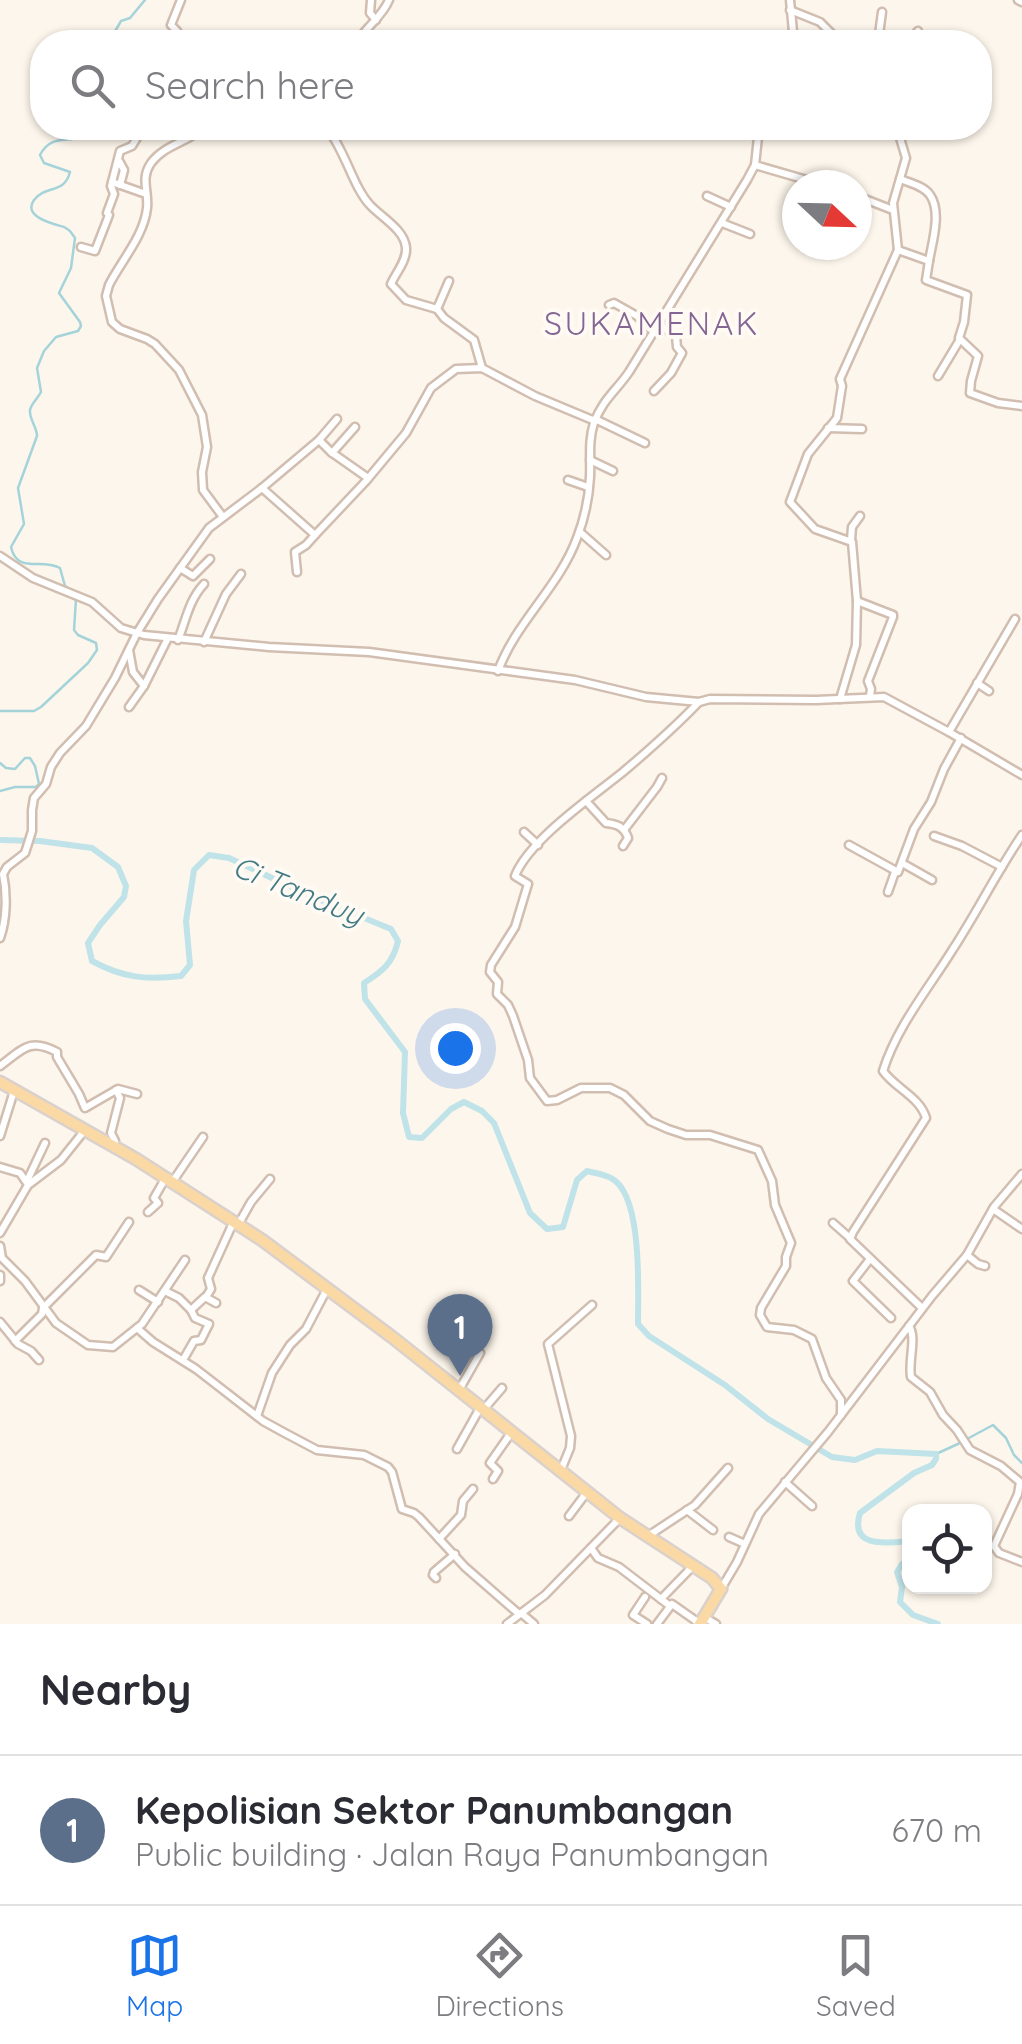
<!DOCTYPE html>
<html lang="en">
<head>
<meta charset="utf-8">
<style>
  body { margin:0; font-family:Quicksand,sans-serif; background:#f7f7f7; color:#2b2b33 }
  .controls { position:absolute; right:30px; bottom:30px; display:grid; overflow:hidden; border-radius:20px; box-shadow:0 2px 8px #0004 }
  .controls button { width:90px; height:90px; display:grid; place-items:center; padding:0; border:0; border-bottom:2px solid #e1e1e2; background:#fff; color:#2b2b33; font:50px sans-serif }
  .compass { position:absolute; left:782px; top:170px; width:90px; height:90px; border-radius:50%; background:#fff; box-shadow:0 2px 8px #0004; rotate:112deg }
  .you { position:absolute; left:455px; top:1048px; width:35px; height:35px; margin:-25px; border:8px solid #fff; border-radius:50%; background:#1a73e8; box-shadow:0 0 0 15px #1a73e833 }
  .badge { display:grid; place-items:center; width:65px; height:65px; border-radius:50%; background:#1a73e8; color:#fff; font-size:32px; font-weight:700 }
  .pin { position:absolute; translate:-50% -82px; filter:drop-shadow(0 2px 5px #0008) }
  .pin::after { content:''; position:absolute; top:52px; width:35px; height:30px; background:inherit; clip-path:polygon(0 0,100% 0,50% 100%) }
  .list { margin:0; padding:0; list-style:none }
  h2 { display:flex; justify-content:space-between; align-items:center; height:130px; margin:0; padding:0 40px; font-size:42px }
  h2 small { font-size:32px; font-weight:400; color:#7c7c81 }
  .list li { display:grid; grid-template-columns:65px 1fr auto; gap:30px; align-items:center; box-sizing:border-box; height:150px; padding:0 40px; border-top:2px solid #e1e1e2 }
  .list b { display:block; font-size:38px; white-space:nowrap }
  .list p { margin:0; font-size:32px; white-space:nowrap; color:#7c7c81 }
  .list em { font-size:32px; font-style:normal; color:#7c7c81 }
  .icon { flex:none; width:55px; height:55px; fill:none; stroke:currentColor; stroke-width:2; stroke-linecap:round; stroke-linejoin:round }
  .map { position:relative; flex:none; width:1022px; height:1624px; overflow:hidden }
  .search { position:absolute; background:#fff; box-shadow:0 2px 8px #0004; left:30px; right:30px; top:30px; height:110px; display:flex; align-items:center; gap:25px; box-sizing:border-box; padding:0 35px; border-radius:40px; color:#7c7c81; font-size:38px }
  .sheet { height:280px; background:#fff }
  nav { display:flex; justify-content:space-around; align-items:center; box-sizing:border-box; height:140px; border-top:2px solid #e1e1e2; background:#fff; font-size:28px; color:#7c7c81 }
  nav a { display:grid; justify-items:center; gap:5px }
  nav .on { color:#1a73e8 }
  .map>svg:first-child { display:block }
</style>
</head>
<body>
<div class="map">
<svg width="1022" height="1624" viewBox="0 0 1022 1624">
  <rect width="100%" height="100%" fill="#fdf6ec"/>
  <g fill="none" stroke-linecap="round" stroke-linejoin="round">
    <!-- stream -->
    <g stroke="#a5d3da" stroke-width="2.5">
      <path d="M98 42 114 33 121 21 130 18 145 0"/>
      <path d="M69 589 65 586 60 568C41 558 17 574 11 547L24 524 18 488 37 436C37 427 29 419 30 410 31 404 38 398 41 392L37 368 44 351 56 337 78 331 81 326 80 322 59 293 71 268 75 238C70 231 71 231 64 227 54 224 22 217 34 200 46 184 64 195 70 172L44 163 40 155C52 131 72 146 91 133L92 128"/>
      <path d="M0 711H34L41 707 88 663 97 650 96 643 78 635 74 630 76 599"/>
      <path d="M0 763 6 768 15 769 25 758H30L35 766 39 784 36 787H15L0 791"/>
      <path d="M967 1439 993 1425 1006 1438 1014 1455 1022 1463"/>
      <path d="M936 1454 960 1443"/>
    </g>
    <!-- river -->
    <g stroke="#bfe3e8" stroke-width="6">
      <path d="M0 840 40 841 92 848 118 867 126 886 124 897 100 925 88 943 92 961C123 978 146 980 181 976L190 965 186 921 194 870 209 855 229 858 313 897 391 929 398 941C393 963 383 971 364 983L365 999 405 1052 403 1113 409 1137 422 1138 451 1109 464 1102 482 1111 494 1123 530 1213 547 1229 563 1227 577 1180 587 1171C594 1173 604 1174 611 1178 643 1194 638 1291 638 1324L649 1336 725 1385 768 1419 832 1457 855 1460 877 1451 936 1454V1459L932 1465 914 1473 860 1513C849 1549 887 1543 910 1541"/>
      <path d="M910 1561 902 1564 897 1572 902 1587 900 1602 913 1615 938 1624"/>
    </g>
    <defs>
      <g id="minor">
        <path d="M371 0 370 13 376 20"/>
        <path d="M790 0 794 42"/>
        <path d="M1018 0 1022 2"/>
        <path d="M790 10 820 22 832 34 850 42"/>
        <path d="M173 42 177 31 171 25 181 0"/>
        <path d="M357 42C366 27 382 17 389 0"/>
        <path d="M878 42 882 12"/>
        <path d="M888 42H889"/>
        <path d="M908 42 918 31"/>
        <path d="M203 128C188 142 164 145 151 163 140 179 149 191 147 208 144 236 121 261 109 285L106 296 112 322 120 329 147 339 155 344 179 370 202 415 207 447 202 472 203 490 223 517"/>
        <path d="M327 128C345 150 353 187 370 205 381 217 405 230 406 248 407 261 395 274 391 284L406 300 437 309"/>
        <path d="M897 128 906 158 893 203 898 250 929 261 926 280 967 295 964 322 959 338 978 356 971 381 970 393 998 403 1022 406"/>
        <path d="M119 161 124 170 120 185"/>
        <path d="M755 165 824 185"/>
        <path d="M900 179C910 183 924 186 930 195 942 212 932 243 929 261"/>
        <path d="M112 182 146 194"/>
        <path d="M707 196 731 207"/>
        <path d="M857 196 893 210"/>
        <path d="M722 223 750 234"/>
        <path d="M81 247 95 251 109 215 107 213 114 194 111 186 120 151 132 146 143 128"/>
        <path d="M449 281 437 309 444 318 474 340 482 368"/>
        <path d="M609 305 614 303 637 316 653 330"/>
        <path d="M938 376 959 341"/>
        <path d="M654 391 671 373 682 353 677 347 676 336 658 324"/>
        <path d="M595 419 645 443"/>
        <path d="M828 428 862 429"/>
        <path d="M319 440 337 419"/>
        <path d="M332 453 355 427"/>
        <path d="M590 460 613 471"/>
        <path d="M568 480 588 487"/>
        <path d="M262 488 319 440 331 452 368 478"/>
        <path d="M580 532 606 555"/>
        <path d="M851 540 852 527 860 516"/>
        <path d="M0 556 33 578 92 602 121 628 144 635 269 647 369 652 575 680 646 697 699 702 710 699 816 700 884 697 949 732 1022 775"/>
        <path d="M180 568 193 576 210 559"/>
        <path d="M297 572 295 552 306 545 315 535"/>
        <path d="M857 601 893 615V617L868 681 871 689 870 696"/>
        <path d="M178 640C186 620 189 600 204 584"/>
        <path d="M204 642 226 594 241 574"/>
        <path d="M129 650 133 672 144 686"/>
        <path d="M498 671C516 622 559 587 577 538 584 520 589 496 590 477 591 458 588 441 594 423 603 399 616 391 629 372L747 180 755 165 759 128"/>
        <path d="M977 683 989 691"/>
        <path d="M840 699 856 645 857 601 852 542 815 529 790 502 808 454 837 418 842 386 840 379 898 250"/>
        <path d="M699 702C675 727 649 750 623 772 592 797 529 840 515 876L528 884 515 927 491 965 490 972 498 982 497 994 508 1005 513 1016 528 1060 530 1078 547 1101 557 1100 581 1088H610L624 1095 650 1121 668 1129 686 1135H710L758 1150 772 1181 775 1205 791 1243 786 1257V1266L761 1308 760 1315 767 1327 794 1330 812 1339 826 1378 841 1400V1415"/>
        <path d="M129 707 144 686 168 638"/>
        <path d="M949 732 1015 619"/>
        <path d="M586 801 606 823C616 824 624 826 628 838L623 846"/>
        <path d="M624 830 657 787 662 778"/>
        <path d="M524 832 538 845"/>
        <path d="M934 836 962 846 1002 867"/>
        <path d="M849 845 898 872 914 829 931 802 944 769 961 738"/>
        <path d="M902 863 932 880"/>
        <path d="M888 892 895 872"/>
        <path d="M0 938C7 919 7 893 3 874L7 867 25 853 32 831V810L34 798 46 784 51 767 60 753 86 726 115 678 137 633 158 599 209 528 262 488 315 535 366 481 406 433 431 388 456 369 482 368 535 396 595 421"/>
        <path d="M0 1066C22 1050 29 1037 57 1052V1057L79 1094 85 1108 118 1089 137 1094"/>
        <path d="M0 1136 14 1091"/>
        <path d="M113 1146 115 1141 111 1133 120 1098 116 1090"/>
        <path d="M0 1167 20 1173 27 1183"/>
        <path d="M27 1181 45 1143"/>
        <path d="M173 1181 203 1137"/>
        <path d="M993 1209 1022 1229"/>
        <path d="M148 1212 158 1203 154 1198 165 1179"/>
        <path d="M833 1223 850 1238"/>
        <path d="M238 1225 251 1202 270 1179"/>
        <path d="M0 1233 28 1185 61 1160 85 1130"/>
        <path d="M0 1246 2 1258 25 1281 56 1323 88 1345 113 1347 142 1324 185 1260"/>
        <path d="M967 1255 978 1264 985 1266"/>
        <path d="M870 1259 853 1281 891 1318"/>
        <path d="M0 1275V1281"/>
        <path d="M139 1290 158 1302"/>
        <path d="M165 1291 179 1298 191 1310 205 1297 216 1303"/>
        <path d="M206 1297 211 1289 208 1278 233 1223"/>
        <path d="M922 1308 850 1239 853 1232 926 1118C920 1097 895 1088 883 1071 897 1026 929 988 953 949 977 912 997 872 1022 835"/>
        <path d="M435 1320 480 1353 459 1390"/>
        <path d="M0 1322 18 1344 31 1351 39 1360"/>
        <path d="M909 1326C917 1338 908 1360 911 1377L930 1392 943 1415 957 1430 970 1450 1001 1466 1020 1482 1018 1494 994 1546 999 1553 1022 1562"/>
        <path d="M137 1328 153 1342 196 1369 263 1421 283 1432 317 1450 364 1455 388 1467 392 1472 402 1509 414 1513 419 1517 465 1567 519 1614"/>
        <path d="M15 1341 42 1314 43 1308 96 1255 106 1257 129 1222"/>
        <path d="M183 1360 194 1341 201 1340 209 1324 195 1318 191 1310"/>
        <path d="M484 1409 502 1388"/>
        <path d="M257 1416 272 1373 290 1345 306 1329 327 1289"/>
        <path d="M457 1449 480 1408"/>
        <path d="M561 1470 570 1448 571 1436 548 1344 592 1305"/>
        <path d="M493 1479 498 1471 490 1463 511 1433"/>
        <path d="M785 1482 812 1506"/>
        <path d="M687 1510 713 1530"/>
        <path d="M569 1516 587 1492"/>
        <path d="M648 1536 695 1505 728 1468"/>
        <path d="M729 1537 745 1544"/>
        <path d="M439 1539 461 1515 463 1501 473 1489"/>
        <path d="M591 1548 598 1558 619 1567 670 1606"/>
        <path d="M436 1578 433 1575 434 1572 455 1554"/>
        <path d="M721 1589 737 1562 759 1514 828 1432 932 1296 967 1255 994 1207 1022 1174"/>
        <path d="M645 1597 633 1615 647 1624"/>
        <path d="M661 1599 693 1566"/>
        <path d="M521 1613 534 1624"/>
        <path d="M704 1617 716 1624"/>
        <path d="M507 1624 545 1595 620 1518"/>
        <path d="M657 1624 672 1604 699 1623"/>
      </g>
      <path id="major" d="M0 1082 136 1159 262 1240 392 1337 620 1518 712 1578 721 1589 700 1624"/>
    </defs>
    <!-- minor casing -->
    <use href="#minor" stroke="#d1beb0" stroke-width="11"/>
    <!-- major casing -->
    <use href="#major" stroke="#dad1cd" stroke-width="15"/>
    <!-- minor -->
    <use href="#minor" stroke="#fff" stroke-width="6"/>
    <!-- major -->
    <use href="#major" stroke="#fbd9a5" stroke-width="10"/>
  </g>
  <g text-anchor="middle" stroke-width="8" stroke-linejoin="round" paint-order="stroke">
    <!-- water labels -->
    <g font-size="30" font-style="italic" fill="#437c86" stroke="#fffaf3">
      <text transform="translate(298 891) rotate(22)" y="10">Ci Tanduy</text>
    </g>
    <!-- quarter labels -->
    <g font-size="32" letter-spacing="2.5" fill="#846695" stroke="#fffaf3">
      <text x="652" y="335">SUKAMENAK</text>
    </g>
  </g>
</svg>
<div class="controls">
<button><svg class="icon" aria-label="locate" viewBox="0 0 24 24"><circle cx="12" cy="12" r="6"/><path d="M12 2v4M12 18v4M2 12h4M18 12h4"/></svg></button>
</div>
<svg class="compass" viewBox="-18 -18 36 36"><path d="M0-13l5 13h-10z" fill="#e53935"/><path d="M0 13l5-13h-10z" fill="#7c7c81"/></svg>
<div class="you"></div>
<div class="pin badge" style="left:460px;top:1376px;background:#5c6f8a">1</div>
<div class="search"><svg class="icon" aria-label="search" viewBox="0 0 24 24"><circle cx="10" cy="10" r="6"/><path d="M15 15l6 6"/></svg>Search here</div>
</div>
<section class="sheet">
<h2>Nearby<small></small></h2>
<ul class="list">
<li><span class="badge" style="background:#5c6f8a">1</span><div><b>Kepolisian Sektor Panumbangan</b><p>Public building · Jalan Raya Panumbangan</p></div><em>670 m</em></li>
</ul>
</section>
<nav>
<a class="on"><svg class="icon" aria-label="map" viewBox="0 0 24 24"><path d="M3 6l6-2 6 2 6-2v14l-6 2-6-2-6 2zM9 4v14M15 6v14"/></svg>Map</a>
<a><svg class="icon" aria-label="directions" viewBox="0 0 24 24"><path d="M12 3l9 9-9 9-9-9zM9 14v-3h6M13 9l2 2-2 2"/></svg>Directions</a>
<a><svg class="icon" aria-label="saved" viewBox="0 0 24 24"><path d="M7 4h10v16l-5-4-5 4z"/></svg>Saved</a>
</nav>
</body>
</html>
